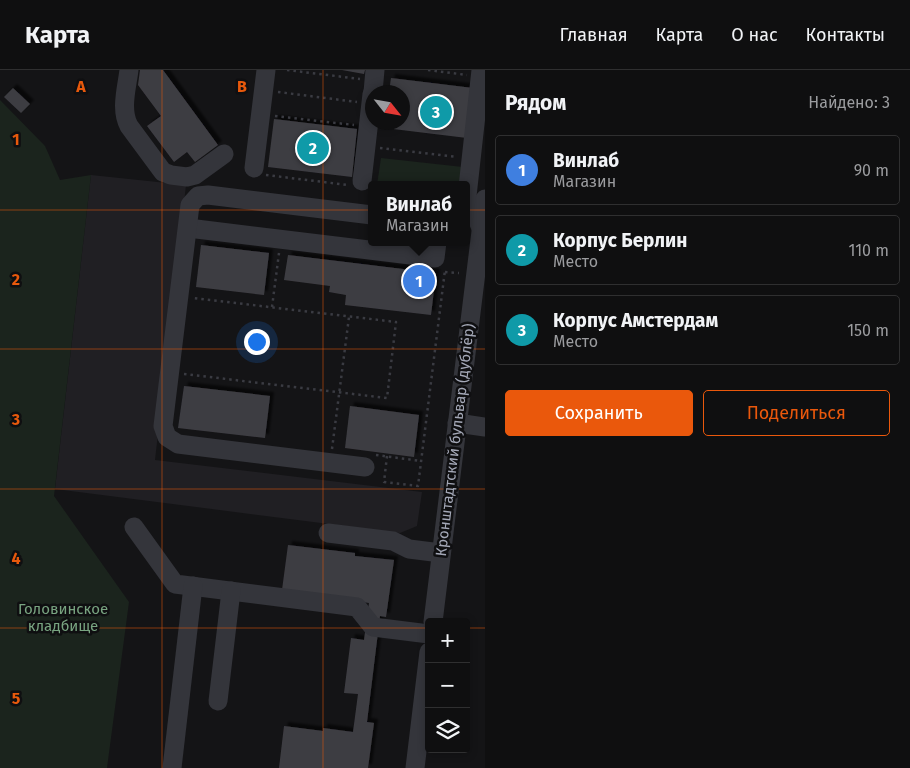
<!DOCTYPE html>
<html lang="ru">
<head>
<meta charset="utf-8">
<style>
  body { margin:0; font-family:"Fira Sans",sans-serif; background:#1d1d1e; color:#f1f3f6 }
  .controls { position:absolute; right:15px; bottom:15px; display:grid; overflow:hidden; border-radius:5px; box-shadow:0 2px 8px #0003 }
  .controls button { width:45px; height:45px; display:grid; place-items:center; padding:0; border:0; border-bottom:1px solid #2f2f30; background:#0f0f10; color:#f1f3f6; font:25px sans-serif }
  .compass { position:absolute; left:365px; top:15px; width:45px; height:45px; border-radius:50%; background:#0f0f10; box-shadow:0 2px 8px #0003; rotate:121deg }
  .you { position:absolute; left:256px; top:271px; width:18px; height:18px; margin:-12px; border:4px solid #fff; border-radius:50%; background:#1a73e8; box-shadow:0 0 0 8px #1a73e833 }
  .badge { display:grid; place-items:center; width:32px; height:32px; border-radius:50%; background:#ea580c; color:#fff; font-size:16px; font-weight:700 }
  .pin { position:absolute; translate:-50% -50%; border:2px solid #fff; box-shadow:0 1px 5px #0006 }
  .popup { position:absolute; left:368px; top:111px; width:102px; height:65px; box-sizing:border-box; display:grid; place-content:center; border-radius:5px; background:#0f0f10; filter:drop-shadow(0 1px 4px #0005); font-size:16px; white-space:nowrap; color:#9b9c9f }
  .popup b { font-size:19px; color:#f1f3f6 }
  .popup::after { content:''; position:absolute; left:50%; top:100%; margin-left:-10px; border:10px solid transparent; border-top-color:#0f0f10 }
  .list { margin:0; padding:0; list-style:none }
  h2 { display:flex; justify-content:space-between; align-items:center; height:65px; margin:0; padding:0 20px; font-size:21px }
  h2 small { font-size:16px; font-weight:400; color:#9b9c9f }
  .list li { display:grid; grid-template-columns:32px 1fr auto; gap:15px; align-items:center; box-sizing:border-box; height:70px; margin:0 10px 10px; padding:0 10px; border:1px solid #2f2f30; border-radius:5px }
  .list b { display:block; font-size:19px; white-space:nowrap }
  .list p { margin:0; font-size:16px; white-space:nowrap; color:#9b9c9f }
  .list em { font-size:16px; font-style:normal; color:#9b9c9f }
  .actions { display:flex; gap:10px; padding:15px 20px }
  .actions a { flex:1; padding:11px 0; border:1px solid #ea580c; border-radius:5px; text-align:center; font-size:18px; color:#ea580c }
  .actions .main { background:#ea580c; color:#fff }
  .icon { flex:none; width:28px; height:28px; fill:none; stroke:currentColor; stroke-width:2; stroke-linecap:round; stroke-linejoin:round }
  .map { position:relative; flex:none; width:485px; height:698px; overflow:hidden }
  header { display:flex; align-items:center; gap:30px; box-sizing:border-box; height:70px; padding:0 25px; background:#0f0f10; border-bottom:1px solid #2f2f30 }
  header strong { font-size:24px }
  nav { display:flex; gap:28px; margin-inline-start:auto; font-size:18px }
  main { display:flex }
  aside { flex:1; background:#0f0f10 }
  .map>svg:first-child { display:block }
</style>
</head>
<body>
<header>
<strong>Карта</strong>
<nav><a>Главная</a><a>Карта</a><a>О нас</a><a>Контакты</a></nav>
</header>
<main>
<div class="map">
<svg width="485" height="698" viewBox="0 0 485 698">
  <defs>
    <filter id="shadow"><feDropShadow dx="4" dy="-4" stdDeviation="1" flood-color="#0009"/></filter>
  </defs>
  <rect width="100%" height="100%" fill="#141416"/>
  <!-- built -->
  <path fill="#201f23" d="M91 105 186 115 155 390 422 422 417 456 400 463 55 419Z"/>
  <!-- green -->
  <g fill="#1b241d">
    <path d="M0 30 45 76 60 110 91 105 54 426 129 532 107 698H0Z"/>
    <path d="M381 88 463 97 460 115H377Z"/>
  </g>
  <!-- building -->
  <g fill="#3e3d43" filter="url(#shadow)">
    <path d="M140 0H163L218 75 195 92 187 82 174 92 147 56 161 46 138 15Z"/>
    <path d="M342 0H365L364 4Z"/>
    <path d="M391 8 473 18 467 68 385 58 386 52H402V22H389Z"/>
    <path d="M13 18 30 34 21 43 4 27Z"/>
    <path d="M274 49 357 59 352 107 268 97Z"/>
    <path d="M201 175 269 183 264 225 196 217Z"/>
    <path d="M288 185 436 203 431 245 345 235 346 225 329 222 330 216 284 210Z"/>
    <path d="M184 316 270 326 265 368 178 358Z"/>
    <path d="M350 336 419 345 414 387 345 378Z"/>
    <path d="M288 475 355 483V486L394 490 386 547 380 546 367 652 374 653 368 698H279L284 656 323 661V658L353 662 358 624 344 623 351 568 364 570 369 533 282 520Z"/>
  </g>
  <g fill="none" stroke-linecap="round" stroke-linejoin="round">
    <!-- path -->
    <g stroke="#3a3b42" stroke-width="2.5" stroke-dasharray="2.5 4" stroke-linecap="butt">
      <path d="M287 0 360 9"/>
      <path d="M428 0 467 5"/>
      <path d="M278 22 357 32"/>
      <path d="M275 46 354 55"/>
      <path d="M380 78 457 87"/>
      <path d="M266 105 348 115"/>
      <path d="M445 202 459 203"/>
      <path d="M272 237 279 183"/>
      <path d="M184 304 387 328 396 252 193 228"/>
      <path d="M332 379 349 247"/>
      <path d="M376 385 421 391"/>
      <path d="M387 386 384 412 418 416 445 200"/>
    </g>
    <!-- minor -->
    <g stroke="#34353b" stroke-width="19">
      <path d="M129 0C127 17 120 40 129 56L163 102 171 105 187 107 195 105 224 84"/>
      <path d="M373 22 375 0"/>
      <path d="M254 98 266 0"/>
      <path d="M362 111 372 24"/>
      <path d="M188 158 435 188 437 172"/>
      <path d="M481 158 467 126 481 0"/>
      <path d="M457 353 485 357"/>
      <path d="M365 397 178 374 167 367 163 356 190 135 198 126 208 125 372 145"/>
      <path d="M134 457 175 514 357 537 373 557 429 564"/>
      <path d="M328 463 393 471 409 479 441 483"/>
      <path d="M433 552 485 129"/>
      <path d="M218 631 231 521"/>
      <path d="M172 698 193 516"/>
      <path d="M415 698 429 582"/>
    </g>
  </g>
  <!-- grid -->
  <path fill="none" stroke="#e8590c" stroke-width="1" stroke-opacity="0.55" d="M162 0V698M323 0V698M0 140H485M0 279H485M0 419H485M0 558H429M466 558H485"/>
  <g text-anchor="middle" stroke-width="5" stroke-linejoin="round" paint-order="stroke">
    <!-- street labels -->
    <g font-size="15" fill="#a4a8b7" stroke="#0f0f11">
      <text transform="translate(455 370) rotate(-83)" y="5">Кронштадтский бульвар (дублёр)</text>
    </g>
    <!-- park labels -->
    <g font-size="15" fill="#79a481" stroke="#0f0f11">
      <text x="63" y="544">Головинское<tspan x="63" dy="17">кладбище</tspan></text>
    </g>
  </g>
  <g font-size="16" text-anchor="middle" font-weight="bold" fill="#e8590c" stroke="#0f0f11" stroke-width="5" stroke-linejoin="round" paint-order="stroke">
    <text x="81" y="22">A</text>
    <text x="242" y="22">B</text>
    <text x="16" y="75">1</text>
    <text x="16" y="215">2</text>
    <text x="16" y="355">3</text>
    <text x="16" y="494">4</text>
    <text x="16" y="634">5</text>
  </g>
</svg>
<div class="controls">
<button>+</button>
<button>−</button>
<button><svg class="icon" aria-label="layers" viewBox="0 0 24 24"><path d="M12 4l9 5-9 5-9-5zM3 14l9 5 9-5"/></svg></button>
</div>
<svg class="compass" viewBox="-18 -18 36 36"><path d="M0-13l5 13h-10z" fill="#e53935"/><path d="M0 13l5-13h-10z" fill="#9b9c9f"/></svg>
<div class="you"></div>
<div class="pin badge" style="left:419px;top:211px;background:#3f7fe0">1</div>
<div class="popup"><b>Винлаб</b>Магазин</div>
<div class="pin badge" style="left:313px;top:78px;background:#0f9aa8">2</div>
<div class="pin badge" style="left:436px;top:42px;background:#0f9aa8">3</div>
</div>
<aside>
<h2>Рядом<small>Найдено: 3</small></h2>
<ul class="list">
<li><span class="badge" style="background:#3f7fe0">1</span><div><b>Винлаб</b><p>Магазин</p></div><em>90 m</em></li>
<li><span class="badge" style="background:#0f9aa8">2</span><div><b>Корпус Берлин</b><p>Место</p></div><em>110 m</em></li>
<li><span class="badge" style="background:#0f9aa8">3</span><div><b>Корпус Амстердам</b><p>Место</p></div><em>150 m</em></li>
</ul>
<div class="actions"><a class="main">Сохранить</a><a>Поделиться</a></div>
</aside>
</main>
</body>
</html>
